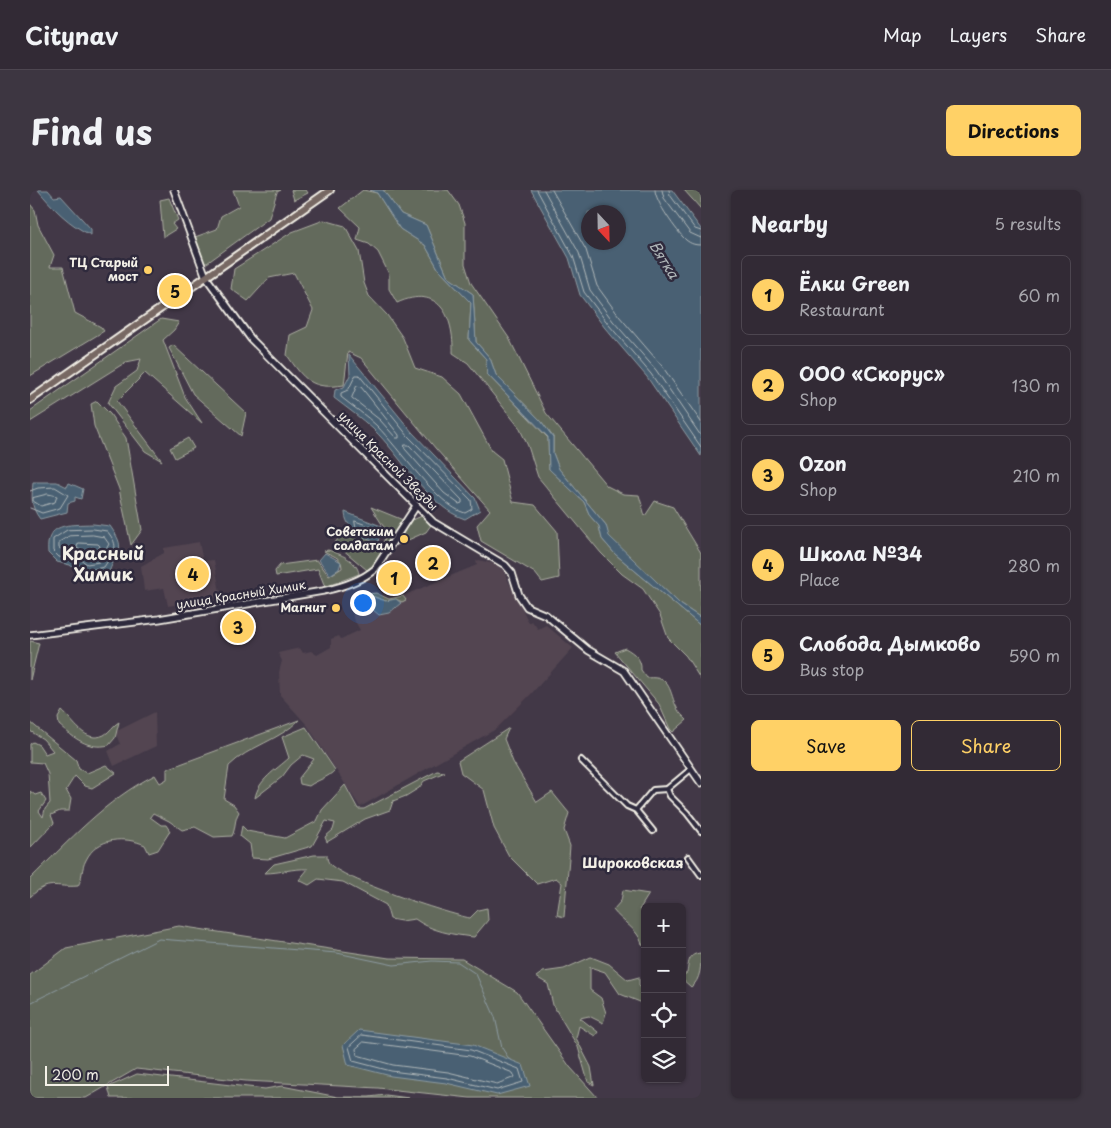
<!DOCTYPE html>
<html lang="en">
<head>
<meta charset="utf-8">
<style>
  body { margin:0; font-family:"Playpen Sans",sans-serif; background:#3d3641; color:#f1f3f6 }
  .controls { position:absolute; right:15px; bottom:15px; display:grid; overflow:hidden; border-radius:8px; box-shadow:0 1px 4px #0004 }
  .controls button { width:45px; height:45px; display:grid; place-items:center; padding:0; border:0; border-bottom:1px solid #4d4650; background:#322a35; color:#f1f3f6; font:25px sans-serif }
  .compass { position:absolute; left:551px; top:15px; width:45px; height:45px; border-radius:50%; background:#322a35; box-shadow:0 1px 4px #0004; rotate:158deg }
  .scale { position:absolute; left:15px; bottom:12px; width:124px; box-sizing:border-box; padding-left:5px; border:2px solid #f4f1e8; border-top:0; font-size:14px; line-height:18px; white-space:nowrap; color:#f4f1e8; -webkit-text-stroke:4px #2f2a3d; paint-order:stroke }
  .you { position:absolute; left:332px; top:412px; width:18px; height:18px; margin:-12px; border:4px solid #fff; border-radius:50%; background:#1a73e8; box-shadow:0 0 0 8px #1a73e833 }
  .badge { display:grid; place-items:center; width:32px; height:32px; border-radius:50%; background:#ffd166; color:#111; font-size:16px; font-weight:700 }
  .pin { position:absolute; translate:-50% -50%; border:2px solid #fff; box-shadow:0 1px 5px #0006 }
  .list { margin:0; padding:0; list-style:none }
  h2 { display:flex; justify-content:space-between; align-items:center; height:65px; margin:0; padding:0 20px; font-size:21px }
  h2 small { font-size:16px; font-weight:400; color:#a8a7ad }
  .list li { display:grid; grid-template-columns:32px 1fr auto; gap:15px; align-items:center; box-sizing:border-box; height:80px; margin:0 10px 10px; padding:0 10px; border:1px solid #4d4650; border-radius:8px }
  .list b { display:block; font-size:19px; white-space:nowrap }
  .list p { margin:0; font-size:16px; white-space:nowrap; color:#a8a7ad }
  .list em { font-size:16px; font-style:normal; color:#a8a7ad }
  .actions { display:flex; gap:10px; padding:15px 20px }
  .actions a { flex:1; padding:11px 0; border:1px solid #ffd166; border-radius:8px; text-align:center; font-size:18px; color:#ffd166 }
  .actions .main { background:#ffd166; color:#111 }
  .icon { flex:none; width:28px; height:28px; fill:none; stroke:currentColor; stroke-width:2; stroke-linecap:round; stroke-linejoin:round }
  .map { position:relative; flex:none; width:671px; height:908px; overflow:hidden; border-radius:8px }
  header { display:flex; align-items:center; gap:30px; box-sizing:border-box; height:70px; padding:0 25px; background:#322a35; border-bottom:1px solid #4d4650 }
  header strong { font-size:24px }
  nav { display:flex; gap:28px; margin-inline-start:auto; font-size:18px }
  .intro { display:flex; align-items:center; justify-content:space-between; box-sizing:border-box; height:120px; padding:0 30px }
  h1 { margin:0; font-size:35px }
  .button { padding:12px 22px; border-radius:8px; background:#ffd166; color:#111; font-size:18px; font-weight:700 }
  main { display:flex; gap:30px; padding:0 30px }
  aside { flex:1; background:#322a35; border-radius:8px; box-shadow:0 1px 4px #0004 }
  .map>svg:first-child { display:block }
</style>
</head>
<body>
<header>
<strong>Citynav</strong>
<nav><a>Map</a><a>Layers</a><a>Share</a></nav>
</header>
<div class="intro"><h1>Find us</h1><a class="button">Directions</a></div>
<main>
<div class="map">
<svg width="671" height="908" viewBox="0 0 671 908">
  <rect width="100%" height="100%" fill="#423847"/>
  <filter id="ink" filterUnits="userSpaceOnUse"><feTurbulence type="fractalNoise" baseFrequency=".02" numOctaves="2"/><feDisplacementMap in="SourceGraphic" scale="10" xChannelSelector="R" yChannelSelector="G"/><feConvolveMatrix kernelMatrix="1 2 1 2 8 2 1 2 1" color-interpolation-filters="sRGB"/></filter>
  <g filter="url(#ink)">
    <!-- built -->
    <g fill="#524551">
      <path d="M169 352 173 371 184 370 191 407 138 416 134 398 114 401 111 376 134 363V358Z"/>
      <path d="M449 370 465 374 473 380 499 433 502 431 508 439 516 435 543 458 502 503 466 539 330 617 277 535 250 505 249 482 252 471 248 463 270 458 273 463 281 461 287 465 301 457V449L309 446 311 449 330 440 323 428 322 419 341 420 337 404 346 403 359 409 370 407 442 377 447 375 446 371Z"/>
      <path d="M125 522 126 556 84 576 78 561 90 554 85 542Z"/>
    </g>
    <!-- green -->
    <g fill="#636a5c" stroke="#acaea2">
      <path d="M203 0H251L247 2 239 28 177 73H172L165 47 187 39 191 26 209 16Z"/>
      <path d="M261 0H276L278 3 264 10Z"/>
      <path d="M333 0 347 3 370 39 395 55 409 80 441 113 439 150 456 169 457 184 518 248 519 279 554 312 560 326 569 336 572 349 585 364 671 436V490L656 466 638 448 630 425 613 399 592 384 571 363 508 287 498 256 489 237 438 173 423 163C424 126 409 94 367 113L359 99V84L348 62 339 54 327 50 330 37 310 18Z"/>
      <path d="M353 0H418L429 15 435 33V74L441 93 479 148 516 223 577 296 593 304 609 305 615 326 625 311 643 317 671 363V428L650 414 578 346 576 335 529 279 523 263V247L511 231 466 185 460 168 446 152 443 104 418 87 396 35 371 24Z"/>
      <path d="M654 0H668L671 4V19Z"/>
      <path d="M139 8 148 30 142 34 146 39 133 47 130 10Z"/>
      <path d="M0 14 5 20 8 35 24 65 20 77H33L45 123 71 137 74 141 0 186Z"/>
      <path d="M294 30 315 36 329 61 334 93 339 106 357 125 373 148 385 178 412 187 431 204 462 261 472 269 483 312 505 315 527 341 529 388 512 392 505 383 451 351 447 335 460 320 406 259 331 168 318 162 314 195C282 200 274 190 257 165L260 145 277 137 283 120 264 83 239 88 218 111 201 99 204 79 262 42Z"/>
      <path d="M131 129 149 132 144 140 133 150 155 207 172 233 115 183 87 211 132 271 115 261 78 213 86 196 107 181 111 169 96 172 0 232V221Z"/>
      <path d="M143 155 216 223 211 246 163 204 139 158Z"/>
      <path d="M67 211 80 224 96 248 112 340 101 355 89 299 64 236 61 214Z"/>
      <path d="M158 248 164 258 145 268 140 258Z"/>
      <path d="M341 317 373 330 347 373 337 380 305 353 316 338 352 356 357 342Z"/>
      <path d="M392 326 401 335 396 342 367 355 380 331Z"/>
      <path d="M298 360C310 364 327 370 329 384L295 397 288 379 246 386 245 381 250 375 287 370 299 386 312 378C312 366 301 366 294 361Z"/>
      <path d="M346 403 359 409 373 406 376 410 372 412 366 409 356 411 342 406 345 415 341 420 337 404Z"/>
      <path d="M0 451 9 453 0 490Z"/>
      <path d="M595 458C604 463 612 469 611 480L617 488C642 485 639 503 647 518 649 523 654 527 657 530L643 542 640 539 629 514 585 462Z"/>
      <path d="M32 521C44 531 55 554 74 545 80 542 83 535 89 532L85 548 79 555C58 560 44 548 29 535L28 528Z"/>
      <path d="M269 530C250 550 219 556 199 576L194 609 204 615 209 622C204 630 206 638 202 646L184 647 165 637 152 640 139 631 123 623 120 627 131 635H136L140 641 128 660 119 663 115 655C95 646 67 647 56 670 51 679 53 687 48 696 25 698 19 689 0 707V689C39 651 75 610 125 585L130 593 137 589V579Z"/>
      <path d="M0 532 46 570 49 579 57 583 76 575 86 583 62 598 55 596 45 586 36 600 41 609 39 621H30L21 625 24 633 0 658V601L5 605 11 603 16 611 9 621 13 627 15 619 20 613 18 584 13 573 0 572V554L3 552 9 555 15 564 23 561 13 549 0 541Z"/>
      <path d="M276 537 305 580C298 588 287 590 279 596L270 594 269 588 284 569 273 565 261 575 252 587 225 608C228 590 246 580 259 568L252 547Z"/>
      <path d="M479 538 474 549 483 572 507 612 522 602 539 623 534 640 540 656 534 727 527 725 532 693 526 688 507 694 479 666 464 638 454 600 431 583 428 571Z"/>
      <path d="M407 581 415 582 394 591 389 598 376 606 363 611 360 620 335 629 297 652 295 647 303 640 305 633 296 631 282 656 238 669 222 668 220 654 210 646 212 636 217 641 255 648 287 631 292 620 315 595 328 619H334Z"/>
      <path d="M284 665H297C297 668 297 670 299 673 310 689 418 724 440 728L448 720 457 718 458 730 444 747C423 745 401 741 385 729L371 731 360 729 356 715 313 692 288 689 279 695 269 690 278 679C263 678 250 683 235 683L244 674Z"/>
      <path d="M593 700 619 704 609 720H615V756L612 754C608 739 592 732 583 720L591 711Z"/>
      <path d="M149 736 359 768 432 769 487 802 540 877 568 908H440L348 898 216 891 106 879 56 908H0V785L36 758Z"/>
      <path d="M671 763C671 775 671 790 661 797L652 789V786L657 783C659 771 658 764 671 763Z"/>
      <path d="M561 767 579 774 598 790 609 787V796L615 802V814L590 804 575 782 560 777V800L571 808 576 823 573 833 559 826 550 828 568 842 565 846 549 836 546 848 561 877 564 895 558 892 548 857 523 815 518 794 506 787 513 782 534 779Z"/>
      <path d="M107 884 235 899 252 896 308 907H339L356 905 379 908H81L78 897Z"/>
    </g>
    <!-- water -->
    <g fill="#496173" stroke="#8d9ba2" fill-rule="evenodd">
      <path d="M8 0H18L24 7 31 6 61 39V45C39 35 23 18 8 0Z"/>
      <path d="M340 0H353L371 24 396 35 418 87 443 104 446 152 460 168 466 185 511 231 523 247V263L529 279 576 335 579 346 650 414 671 428V436L585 364 572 349 569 336 560 326 554 312 519 279 518 247 457 184 456 169 439 150 441 113 409 80 395 55 370 39 347 3Z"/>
      <path d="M501 0H642L671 39V266L617 187 575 138 550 105 539 68ZM558 22H588V52H558Z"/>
      <path d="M319 165 382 242 445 308 450 320 435 329C398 317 371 265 343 239 331 228 317 218 304 208L305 200 314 197 320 185Z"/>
      <path d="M3 292H27L37 297 39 293 53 299 51 309 45 307V311L38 313 37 322 10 329C0 316 2 307 3 292Z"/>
      <path d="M315 322 351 336 348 352C333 350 315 338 315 322Z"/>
      <path d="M63 334 80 336C97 360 88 358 79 382L55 387 40 375 27 372 18 363C15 332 39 335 63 334Z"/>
      <path d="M295 363 311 372 309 379 300 385 289 370Z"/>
      <path d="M340 406 356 411 366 409 371 413 359 423 349 425 343 420 345 415Z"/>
      <path d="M329 840 443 855 493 875 500 896 467 905 416 893 361 886 318 875 313 855Z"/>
    </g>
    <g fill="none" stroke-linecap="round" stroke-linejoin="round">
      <!-- shore -->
      <g stroke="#b0b7b9" stroke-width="1">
        <path d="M507 0 543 66 554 102 579 135 621 184 671 257"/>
        <path d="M514 0 549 63 560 100 583 131 626 180 671 246"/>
        <path d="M522 0 556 60 567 96 589 126 632 176 671 232"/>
        <path d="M625 0C625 11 647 42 656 50 661 54 665 55 671 55"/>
        <path d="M632 0 634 8 660 43 671 48"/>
        <path d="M639 0 640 5 665 39 671 41"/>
        <path d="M326 185H329L378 246 441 310 442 319 435 323C408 316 368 257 347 236 336 225 323 217 311 207V203L318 200Z"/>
        <path d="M327 196 331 197 369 245V248H366L350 230 322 208Z"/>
        <path d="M375 255H379L432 310V313L429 314 414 303 375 259Z"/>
        <path d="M0 301 8 298 25 297 38 305 30 318 12 323 0 318"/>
        <path d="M18 304 27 306 25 312 11 316 3 311V308Z"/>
        <path d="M325 331 345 338 344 344 341 345 326 337Z"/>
        <path d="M63 339 77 341C91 358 84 361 74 377L56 381 42 370 29 367 23 361V349L37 340Z"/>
        <path d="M63 345 74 347 79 354 69 372 57 374 45 365 29 358V352L39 346Z"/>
        <path d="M49 353 68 354 70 356 65 365 60 366 47 358Z"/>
        <path d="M332 845 441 860 489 879 493 892 467 900 417 888 361 881 323 871 319 857Z"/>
        <path d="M334 852 440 866 483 883 485 887 467 894 418 882 363 875 327 865 326 859Z"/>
      </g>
      <!-- stream -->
      <path stroke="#8d9ba2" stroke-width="1" d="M0 813 129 749 307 763 364 775 402 771 428 772 446 784 465 827 472 858 479 869"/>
      <defs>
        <g id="street">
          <path d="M551 570 597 616 606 620 623 641"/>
          <path d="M637 599 640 606 657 623 671 641"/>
          <path d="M606 620 623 600 637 599 661 579"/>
          <path d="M658 667 671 685"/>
        </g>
        <g id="secondary">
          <path d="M144 0 176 87 221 149 403 332 475 375 482 383 489 405 497 417 516 425 558 460 594 481 671 593"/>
          <path d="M0 445 129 429 293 401C312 397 331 391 345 379L386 316"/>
        </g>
        <path id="primary" d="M0 210 300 0"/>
      </defs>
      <!-- street casing -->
      <use href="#street" stroke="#f4f1e8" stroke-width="8"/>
      <!-- secondary casing -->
      <use href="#secondary" stroke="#f4f1e8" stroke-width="9"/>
      <!-- primary casing -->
      <use href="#primary" stroke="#f4f1e8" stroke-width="10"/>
      <!-- street -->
      <use href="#street" stroke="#2f2a3d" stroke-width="4"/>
      <!-- secondary -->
      <use href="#secondary" stroke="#2f2a3d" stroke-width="5.5"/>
      <!-- primary -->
      <use href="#primary" stroke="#776864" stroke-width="6"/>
    </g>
  </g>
  <!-- markers -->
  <g fill="#ffd166" stroke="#2f2a3d" stroke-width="2">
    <circle cx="118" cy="80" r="5"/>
    <circle cx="374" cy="349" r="5"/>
    <circle cx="306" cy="418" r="5"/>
  </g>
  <g text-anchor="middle" stroke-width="5" stroke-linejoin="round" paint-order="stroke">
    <!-- poi labels -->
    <g font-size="12" font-weight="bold" fill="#f4f1e8" stroke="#2f2a3d" text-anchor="end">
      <text x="108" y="77">ТЦ Старый<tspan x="108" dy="14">мост</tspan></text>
      <text x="364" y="346">Советским<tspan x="364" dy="14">солдатам</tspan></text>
      <text x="296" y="422">Магнит</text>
    </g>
    <!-- street labels -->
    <g font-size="12" fill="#f4f1e8" stroke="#2f2a3d">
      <text transform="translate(358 271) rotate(45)" y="4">улица Красной Звезды</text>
      <text transform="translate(211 405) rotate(-9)" y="4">улица Красный Химик</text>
    </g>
    <!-- water labels -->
    <g font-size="14" font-style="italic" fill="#b0b7b9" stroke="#2f2a3d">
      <text transform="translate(634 70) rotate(58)" y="5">Вятка</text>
    </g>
    <!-- neighbourhood labels -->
    <g font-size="14" font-weight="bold" fill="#f4f1e8" stroke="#2f2a3d">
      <text x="603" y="678">Широковская</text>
    </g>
    <!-- district labels -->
    <g font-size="18" font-weight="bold" fill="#f4f1e8" stroke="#2f2a3d">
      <text x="73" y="370">Красный<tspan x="73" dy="21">Химик</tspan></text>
    </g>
  </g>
</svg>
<div class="controls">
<button>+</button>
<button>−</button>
<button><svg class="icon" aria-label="locate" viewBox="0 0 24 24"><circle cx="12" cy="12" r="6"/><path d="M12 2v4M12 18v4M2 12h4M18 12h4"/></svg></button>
<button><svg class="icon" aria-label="layers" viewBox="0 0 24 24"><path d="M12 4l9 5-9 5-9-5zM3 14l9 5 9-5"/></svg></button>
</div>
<svg class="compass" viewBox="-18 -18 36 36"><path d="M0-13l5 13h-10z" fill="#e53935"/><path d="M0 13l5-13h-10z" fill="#a8a7ad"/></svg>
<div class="scale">200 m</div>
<div class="you"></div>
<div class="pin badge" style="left:364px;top:388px">1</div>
<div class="pin badge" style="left:403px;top:373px">2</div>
<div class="pin badge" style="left:208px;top:437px">3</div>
<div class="pin badge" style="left:163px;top:384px">4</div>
<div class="pin badge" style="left:145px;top:101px">5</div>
</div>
<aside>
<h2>Nearby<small>5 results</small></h2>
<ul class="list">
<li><span class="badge">1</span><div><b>Ёлки Green</b><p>Restaurant</p></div><em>60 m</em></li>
<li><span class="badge">2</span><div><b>ООО «Скорус»</b><p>Shop</p></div><em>130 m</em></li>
<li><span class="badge">3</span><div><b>Ozon</b><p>Shop</p></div><em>210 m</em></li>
<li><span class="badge">4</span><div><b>Школа №34</b><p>Place</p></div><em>280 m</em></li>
<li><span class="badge">5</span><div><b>Слобода Дымково</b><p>Bus stop</p></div><em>590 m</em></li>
</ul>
<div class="actions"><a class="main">Save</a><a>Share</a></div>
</aside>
</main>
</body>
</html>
